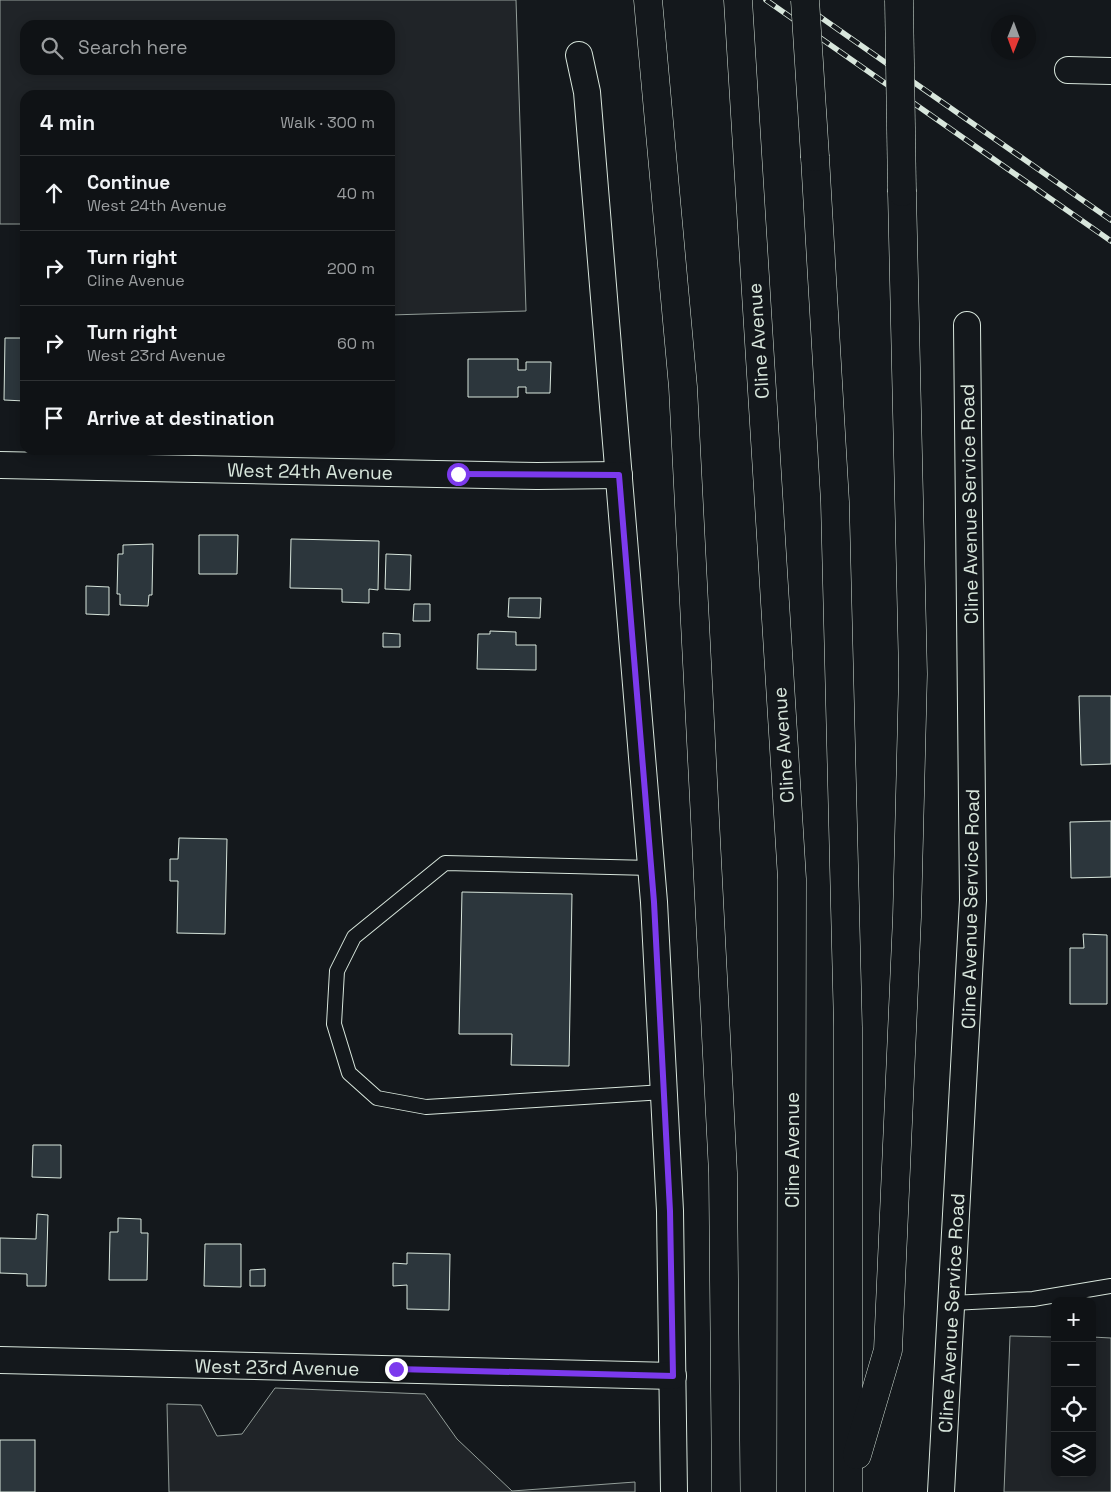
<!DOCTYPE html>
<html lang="en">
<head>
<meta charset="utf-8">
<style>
  body { margin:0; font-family:"Space Grotesk",sans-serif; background:#181b1e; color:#f1f3f6 }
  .controls { position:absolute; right:15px; bottom:15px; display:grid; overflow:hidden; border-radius:10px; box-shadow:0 2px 12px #0003 }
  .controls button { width:45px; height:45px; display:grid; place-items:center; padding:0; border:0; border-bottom:1px solid #2f3234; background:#0f1215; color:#f1f3f6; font:25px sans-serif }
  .compass { position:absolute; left:991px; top:15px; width:45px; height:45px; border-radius:50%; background:#0f1215; box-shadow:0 2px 12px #0003; rotate:181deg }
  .stop { position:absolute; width:15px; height:15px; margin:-11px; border:4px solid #7c3aed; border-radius:50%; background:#fff }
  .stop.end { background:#7c3aed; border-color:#fff; box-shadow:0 1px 5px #0008 }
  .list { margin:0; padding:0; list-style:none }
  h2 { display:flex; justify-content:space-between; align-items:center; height:65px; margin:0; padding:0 20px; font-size:21px }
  h2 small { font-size:16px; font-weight:400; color:#9b9ea0 }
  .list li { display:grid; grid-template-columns:32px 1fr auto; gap:15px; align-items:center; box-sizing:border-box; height:75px; padding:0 20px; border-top:1px solid #2f3234 }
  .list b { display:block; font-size:19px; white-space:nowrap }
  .list p { margin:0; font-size:16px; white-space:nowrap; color:#9b9ea0 }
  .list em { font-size:16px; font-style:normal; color:#9b9ea0 }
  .icon { flex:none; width:28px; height:28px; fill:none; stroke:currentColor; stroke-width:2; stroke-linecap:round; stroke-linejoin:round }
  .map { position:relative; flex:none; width:1111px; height:1492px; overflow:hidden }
  .search { position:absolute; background:#0f1215; box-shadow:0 2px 12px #0003; left:20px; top:20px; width:375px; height:55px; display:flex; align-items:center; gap:12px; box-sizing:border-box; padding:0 18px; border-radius:15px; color:#9b9ea0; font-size:19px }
  .panel { position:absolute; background:#0f1215; box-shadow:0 2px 12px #0003; left:20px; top:90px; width:375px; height:365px; border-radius:15px }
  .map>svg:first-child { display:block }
</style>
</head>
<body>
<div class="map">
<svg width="1111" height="1492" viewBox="0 0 1111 1492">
  <rect width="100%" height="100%" fill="#14181c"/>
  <!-- green -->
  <g fill="#202428" stroke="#939e99" fill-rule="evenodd">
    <path d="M0 0H516L526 311 390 315V95H25V224H0ZM25 25H390V70H25Z"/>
    <path d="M1010 1336 1055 1337V1473H1092V1337L1111 1338V1492H1004Z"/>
    <path d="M275 1388 425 1394 457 1439 512 1491 635 1482V1492H169L167 1404 201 1405 217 1436 242 1434Z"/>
  </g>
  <!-- building -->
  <g fill="#2c363c" stroke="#d8e6dc">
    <path d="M5 338H25V401L4 400Z"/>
    <path d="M468 359H518V370H526V362H551L550 393H526V387H518V397H468Z"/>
    <path d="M199 535H238L237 574H199Z"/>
    <path d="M291 539 379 541 378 590 369 589V603L342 602V589L290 588Z"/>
    <path d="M153 544 152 595H149L148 606 120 605V594H117L118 554H123V545Z"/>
    <path d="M386 554 411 555 410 590 385 589Z"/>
    <path d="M86 586 109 587V615L86 614Z"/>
    <path d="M509 598H541L540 618 508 617Z"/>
    <path d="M414 604H430V621H413Z"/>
    <path d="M490 631 516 632V645H536V670L477 669 478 634H490Z"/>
    <path d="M383 633 400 634V647H383Z"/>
    <path d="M1079 696H1111V764L1081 765Z"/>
    <path d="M1111 821V877L1071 878 1070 822Z"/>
    <path d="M179 838 227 839 225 934 177 933 178 881H170V859H178Z"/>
    <path d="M462 892 572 894 569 1066 511 1065 512 1034H459Z"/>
    <path d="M1083 934 1107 935V1004H1070V948H1084Z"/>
    <path d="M33 1145H61V1178L32 1177Z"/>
    <path d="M37 1214 48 1215 46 1286H27V1274L0 1273V1238L36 1239Z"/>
    <path d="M118 1218 141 1219V1233H148L147 1280H109L110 1232H118Z"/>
    <path d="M205 1244H241V1287L204 1286Z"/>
    <path d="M407 1253 450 1254 449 1310 407 1309V1285L393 1286V1263L407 1264Z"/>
    <path d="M265 1269V1286H250V1270Z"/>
    <rect x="0" y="1440" width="35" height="52"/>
  </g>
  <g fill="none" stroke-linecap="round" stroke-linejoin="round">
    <defs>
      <g id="service">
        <path d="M651 868 445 863 354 937 337 971 334 1024 349 1073 377 1098 426 1107 664 1092"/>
        <path d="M951 1303 1033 1299 1111 1286"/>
      </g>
      <g id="minor">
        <path d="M579 55 587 92 654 902 670 1211 674 1492"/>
        <path d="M1068 70 1111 71"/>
        <path d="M0 465 537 476 619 475"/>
        <path d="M0 1360 673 1376"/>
        <path d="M941 1492 973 900 967 325"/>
      </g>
      <g id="motorway">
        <path d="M648 0 683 387 723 1173 726 1492"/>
        <path d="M738 0 792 879 791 1492"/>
        <path d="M815 157 835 502 848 1027V1492"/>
        <path d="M857 1455 888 1350 907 917 913 674 902 192"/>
      </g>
    </defs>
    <!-- service casing -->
    <use href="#service" stroke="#d8e6dc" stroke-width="16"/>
    <!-- minor casing -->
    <use href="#minor" stroke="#d8e6dc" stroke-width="28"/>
    <!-- motorway casing -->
    <use href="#motorway" stroke="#d8e6dc" stroke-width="29"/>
    <!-- service -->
    <use href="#service" stroke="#14181c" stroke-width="14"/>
    <!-- minor -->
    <use href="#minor" stroke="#14181c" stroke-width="26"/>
    <!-- motorway -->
    <use href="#motorway" stroke="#14181c" stroke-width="28"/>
    <defs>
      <g id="rail">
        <path d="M766 0 1111 241"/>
        <path d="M796 0 1111 220"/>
      </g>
    </defs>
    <!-- rail casing -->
    <use href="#rail" stroke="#d8e6dc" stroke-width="5.5"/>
    <!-- rail -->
    <use href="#rail" stroke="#14181c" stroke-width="4" stroke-dasharray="11" stroke-linecap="butt"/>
    <defs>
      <g id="motorway-bridge">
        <path d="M805 0 815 157"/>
        <path d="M899 0 902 192"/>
      </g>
    </defs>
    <!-- motorway-bridge casing -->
    <use href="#motorway-bridge" stroke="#d8e6dc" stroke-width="29" stroke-linecap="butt"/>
    <!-- motorway-bridge -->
    <use href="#motorway-bridge" stroke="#14181c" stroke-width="28"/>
  </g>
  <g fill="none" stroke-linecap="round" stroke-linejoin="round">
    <!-- route -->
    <path stroke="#7c3aed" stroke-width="6" d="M396 1369 673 1376 670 1211 654 902 619 475 458 474"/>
  </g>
  <g text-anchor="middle" stroke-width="4" stroke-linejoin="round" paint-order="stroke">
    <!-- street labels -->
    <g font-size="19" fill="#d8e6dc" stroke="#14181c">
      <text transform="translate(758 341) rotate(-94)" y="7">Cline Avenue</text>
      <text transform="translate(310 471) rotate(1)" y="7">West 24th Avenue</text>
      <text transform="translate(969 504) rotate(-91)" y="7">Cline Avenue Service Road</text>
      <text transform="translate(783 745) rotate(-94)" y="7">Cline Avenue</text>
      <text transform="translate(970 909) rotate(-89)" y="7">Cline Avenue Service Road</text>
      <text transform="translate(792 1150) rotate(-90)" y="7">Cline Avenue</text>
      <text transform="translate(951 1313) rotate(-87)" y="7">Cline Avenue Service Road</text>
      <text transform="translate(277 1367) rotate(1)" y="7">West 23rd Avenue</text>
    </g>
  </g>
</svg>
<div class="controls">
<button>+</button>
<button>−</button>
<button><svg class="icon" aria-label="locate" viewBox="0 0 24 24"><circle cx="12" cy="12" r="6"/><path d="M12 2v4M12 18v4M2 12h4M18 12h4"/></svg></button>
<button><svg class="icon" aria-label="layers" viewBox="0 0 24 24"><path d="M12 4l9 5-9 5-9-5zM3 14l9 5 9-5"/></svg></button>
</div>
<svg class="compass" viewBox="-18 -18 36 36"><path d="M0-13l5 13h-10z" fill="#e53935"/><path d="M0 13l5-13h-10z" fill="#9b9ea0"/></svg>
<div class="stop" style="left:458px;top:474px"></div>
<div class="stop end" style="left:396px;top:1369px"></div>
<div class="search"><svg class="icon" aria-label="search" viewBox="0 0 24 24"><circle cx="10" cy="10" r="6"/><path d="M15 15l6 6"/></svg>Search here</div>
<section class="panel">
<h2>4 min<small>Walk · 300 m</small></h2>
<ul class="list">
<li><svg class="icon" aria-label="ahead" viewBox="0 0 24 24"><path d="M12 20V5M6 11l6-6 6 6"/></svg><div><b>Continue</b><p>West 24th Avenue</p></div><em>40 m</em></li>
<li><svg class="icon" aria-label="right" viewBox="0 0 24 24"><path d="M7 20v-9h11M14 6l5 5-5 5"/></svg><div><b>Turn right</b><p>Cline Avenue</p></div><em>200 m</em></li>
<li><svg class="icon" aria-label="right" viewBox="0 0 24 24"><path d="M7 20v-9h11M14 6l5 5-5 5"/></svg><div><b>Turn right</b><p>West 23rd Avenue</p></div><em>60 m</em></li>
<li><svg class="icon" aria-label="arrive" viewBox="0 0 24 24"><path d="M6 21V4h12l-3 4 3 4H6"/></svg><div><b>Arrive at destination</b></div></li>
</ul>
</section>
</div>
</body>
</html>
